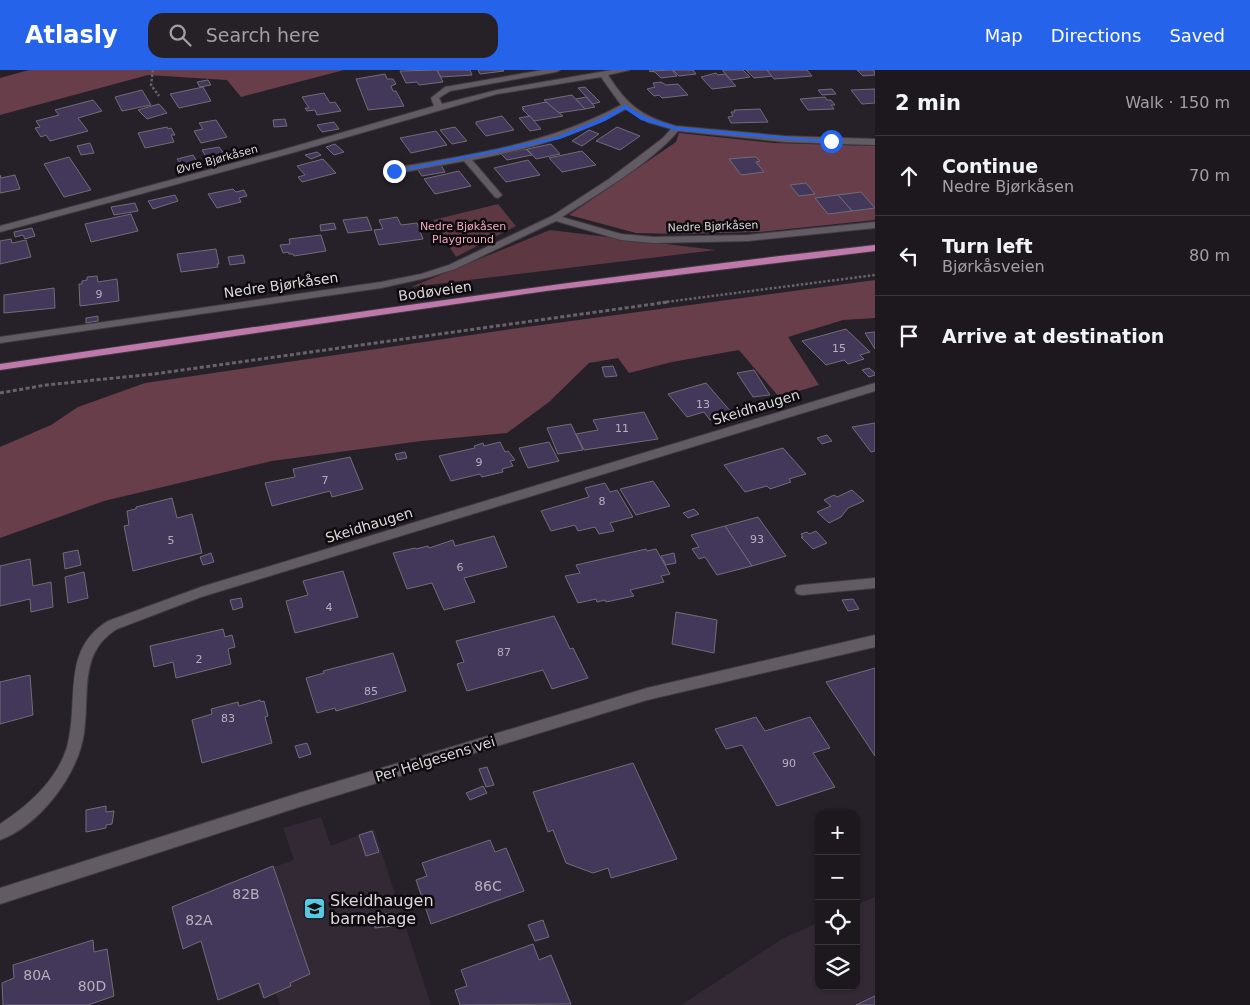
<!DOCTYPE html>
<html lang="en">
<head>
<meta charset="utf-8">
<style>
  body { margin:0; font-family:"DejaVu Sans",sans-serif; background:#252127; color:#f1f3f6 }
  .controls { position:absolute; right:15px; bottom:15px; display:grid; overflow:hidden; border-radius:10px; box-shadow:0 1px 4px #0004 }
  .controls button { width:45px; height:45px; display:grid; place-items:center; padding:0; border:0; border-bottom:1px solid #3a373c; background:#1c181e; color:#f1f3f6; font:25px sans-serif }
  .stop { position:absolute; width:15px; height:15px; margin:-11px; border:4px solid #2563eb; border-radius:50%; background:#fff }
  .stop.end { background:#2563eb; border-color:#fff; box-shadow:0 1px 5px #0008 }
  .list { margin:0; padding:0; list-style:none }
  h2 { display:flex; justify-content:space-between; align-items:center; height:65px; margin:0; padding:0 20px; font-size:21px }
  h2 small { font-size:16px; font-weight:400; color:#a0a0a4 }
  .list li { display:grid; grid-template-columns:32px 1fr auto; gap:15px; align-items:center; box-sizing:border-box; height:80px; padding:0 20px; border-top:1px solid #3a373c }
  .list b { display:block; font-size:19px; white-space:nowrap }
  .list p { margin:0; font-size:16px; white-space:nowrap; color:#a0a0a4 }
  .list em { font-size:16px; font-style:normal; color:#a0a0a4 }
  .icon { flex:none; width:28px; height:28px; fill:none; stroke:currentColor; stroke-width:2; stroke-linecap:round; stroke-linejoin:round }
  .map { position:relative; flex:none; width:875px; height:935px; overflow:hidden }
  header { display:flex; align-items:center; gap:30px; box-sizing:border-box; height:70px; padding:0 25px; background:#2563eb; color:#fff }
  header strong { font-size:24px }
  nav { display:flex; gap:28px; margin-inline-start:auto; font-size:18px }
  .search { width:350px; height:45px; background:#252127; display:flex; align-items:center; gap:12px; box-sizing:border-box; padding:0 18px; border-radius:15px; color:#a0a0a4; font-size:19px }
  main { display:flex }
  aside { flex:1; background:#1c181e }
  .map>svg:first-child { display:block }
</style>
</head>
<body>
<header>
<strong>Atlasly</strong>
<div class="search"><svg class="icon" aria-label="search" viewBox="0 0 24 24"><circle cx="10" cy="10" r="6"/><path d="M15 15l6 6"/></svg>Search here</div>
<nav><a>Map</a><a>Directions</a><a>Saved</a></nav>
</header>
<main>
<div class="map">
<svg width="875" height="935" viewBox="0 0 875 935">
  <rect width="100%" height="100%" fill="#262028"/>
  <!-- built -->
  <g fill="#322935">
    <path d="M321 747 331 776 374 759 431 935H280L276 924 262 928 257 914 253 916 222 815 294 790 283 758Z"/>
    <path d="M875 827V935H681L782 869 819 852V916H856V835Z"/>
  </g>
  <!-- green -->
  <g fill="#5d3742">
    <path d="M498 134 516 156 456 187 433 150Z"/>
    <path d="M550 160 716 180 411 217Z"/>
  </g>
  <!-- forest -->
  <g fill="#683e4b">
    <path d="M29 0H344L241 27 227 10 148 5 0 45V8Z"/>
    <path d="M679 63 774 73 875 76V150L759 162 676 164 636 163 569 145 676 72Z"/>
    <path d="M875 210V248L843 250 788 267 819 315 779 327 739 280 672 292 629 303 618 288 589 293 549 332 507 363 421 371 272 391 104 431 0 468V377L51 355 78 337 145 313 505 260Z"/>
  </g>
  <!-- building -->
  <g fill="#43385a" stroke="#706d78">
    <path d="M437 0 443 12 419 15 417 12 406 13 400 1Z"/>
    <path d="M437 0H470L472 5 441 7Z"/>
    <path d="M478 0H503L504 1 480 4Z"/>
    <path d="M672 0 677 6 661 8 655 2 649 1Z"/>
    <path d="M673 0H693L696 4 679 6Z"/>
    <path d="M722 0H743L750 7 731 10Z"/>
    <path d="M746 0H767L773 6 754 8Z"/>
    <path d="M767 0H807L812 6 774 9Z"/>
    <path d="M857 0H874L875 5 863 6Z"/>
    <path d="M716 3 718 5 725 4 736 16 712 19 701 7Z"/>
    <path d="M385 4 387 9H393L396 14 391 16 393 21H396L404 36 368 40 356 9Z"/>
    <path d="M208 10 211 15 200 17 197 12Z"/>
    <path d="M661 12 666 15 678 14 688 25 662 28 659 25 654 26 647 19 655 17 653 13Z"/>
    <path d="M203 17 211 31 179 38 170 24Z"/>
    <path d="M585 17 600 32 593 34 578 18Z"/>
    <path d="M832 19 836 24 822 25 818 20Z"/>
    <path d="M875 19V33L862 34 851 20Z"/>
    <path d="M142 20 151 35 122 41 115 27Z"/>
    <path d="M324 23 330 33 335 32 341 41 317 45 315 40 307 41 305 38H309L302 27Z"/>
    <path d="M572 25 585 39 558 43 544 30Z"/>
    <path d="M586 27 595 37 585 39 576 29Z"/>
    <path d="M825 27 827 30H831L835 35H831L834 39 808 40 800 29Z"/>
    <path d="M93 30 102 41 78 48 88 61 50 71 46 65 41 67 35 58 40 57 36 51 59 45 55 40Z"/>
    <path d="M546 32 563 46 534 51 522 39H524L522 37Z"/>
    <path d="M159 34 167 43 147 49 138 40Z"/>
    <path d="M760 39 768 52 731 53 728 47 733 46 731 42H735L734 40Z"/>
    <path d="M502 46 514 60 486 66 476 54V52Z"/>
    <path d="M530 46 534 51 541 59 530 61 519 48Z"/>
    <path d="M285 49 287 56 274 57 273 50Z"/>
    <path d="M216 50 227 67 201 73 194 61 203 59 199 53Z"/>
    <path d="M334 52 339 59 322 62 317 55Z"/>
    <path d="M167 57 168 59 171 58 175 65H171L174 72 145 78 138 63Z"/>
    <path d="M455 57 467 71 452 74 440 60Z"/>
    <path d="M617 57 640 66 620 80 596 71Z"/>
    <path d="M589 60 599 64 582 76 572 71Z"/>
    <path d="M436 61 447 75 411 83 400 68Z"/>
    <path d="M90 73 94 83 81 85 77 76Z"/>
    <path d="M335 74 344 82 334 85 326 77Z"/>
    <path d="M551 74 560 84 536 89 527 79Z"/>
    <path d="M219 77 226 86 208 90 202 80Z"/>
    <path d="M526 79 532 85 507 90 501 84Z"/>
    <path d="M582 81 596 95 562 102 549 88Z"/>
    <path d="M317 82 321 85 311 89 305 85Z"/>
    <path d="M193 85 200 96 184 99 177 89Z"/>
    <path d="M69 87 91 120 64 127 44 94Z"/>
    <path d="M752 87H756L760 91 756 92 764 102 741 105 729 89Z"/>
    <path d="M323 89 336 103 302 112 298 107 305 105 297 96Z"/>
    <path d="M528 90 540 105 506 112 494 98Z"/>
    <path d="M441 95 445 102 422 106 418 100Z"/>
    <path d="M459 101 471 116 435 124 424 109Z"/>
    <path d="M0 105 1 108 15 105 20 119 0 123Z"/>
    <path d="M806 113 815 124 799 126 790 115Z"/>
    <path d="M233 119 236 122 244 120 247 126 239 128 241 132 217 138 208 124Z"/>
    <path d="M861 122 875 138 852 141 838 125Z"/>
    <path d="M175 125 178 131 153 139 148 131Z"/>
    <path d="M838 125 852 141 828 144 815 128Z"/>
    <path d="M135 133 138 141 114 145 111 137Z"/>
    <path d="M131 144 138 161 91 172 85 154Z"/>
    <path d="M367 147 372 160 348 163 343 150Z"/>
    <path d="M397 147 401 155 417 153 423 169 379 175 374 160 383 159 379 150Z"/>
    <path d="M334 153 336 159 321 161 320 155Z"/>
    <path d="M32 158 35 166 25 169 23 165 15 167 14 162Z"/>
    <path d="M321 165 326 181 294 186 293 184H289L288 182 283 183 280 175 290 174 289 169Z"/>
    <path d="M11 169 12 173 26 170 31 187 0 194V171Z"/>
    <path d="M216 179 219 194H217L218 197 181 202 177 184Z"/>
    <path d="M243 185 245 193 230 195 228 187Z"/>
    <path d="M97 206 98 212 117 209 119 231 80 236 79 214H82V211L87 210V207Z"/>
    <path d="M54 218 55 238 4 243V225Z"/>
    <path d="M98 246V251L86 253V248Z"/>
    <path d="M846 259 870 282 860 285 864 289 848 294 844 290 826 295 802 271Z"/>
    <path d="M875 262V279L865 263Z"/>
    <path d="M613 296 617 306 605 307 602 297Z"/>
    <path d="M869 298 875 303V305L869 307 862 300Z"/>
    <path d="M754 300 770 325 753 327 737 303Z"/>
    <path d="M706 313 732 343 710 350 704 342 687 347 668 324Z"/>
    <path d="M644 342 658 369 584 380 576 364 598 360 593 350Z"/>
    <path d="M875 353V381L871 382 852 357Z"/>
    <path d="M571 354 583 380 558 384 547 358Z"/>
    <path d="M827 365 832 371 822 374 817 368Z"/>
    <path d="M500 372 505 382 508 381 515 390 510 391 513 396 502 399 503 402 482 407 480 404 451 411 439 386 475 378 474 376 483 373 484 376Z"/>
    <path d="M549 372 559 391 528 398 519 378Z"/>
    <path d="M783 378 806 404 789 409 791 412 770 419 767 416 745 422 724 395Z"/>
    <path d="M405 382 407 388 397 390 395 384Z"/>
    <path d="M350 387 363 419 332 427 330 421 272 436 265 413 295 407 293 399Z"/>
    <path d="M653 411 670 436 636 445 620 419Z"/>
    <path d="M605 413 610 422 617 420 633 447 610 453 614 461 599 464 595 457 578 461 575 455 551 461 541 441 589 427 585 418Z"/>
    <path d="M852 420 864 431 848 438 841 447 829 453 817 442 831 436 824 430 834 425 837 427Z"/>
    <path d="M172 428 177 448 192 444 202 483 133 501 124 456 129 455 127 441 136 439V437Z"/>
    <path d="M694 439 699 444 688 448 683 443Z"/>
    <path d="M758 447 786 486 752 496 725 456Z"/>
    <path d="M725 456 752 496 717 505 705 487 699 489 692 479 699 477 691 465Z"/>
    <path d="M816 461 827 473 813 479 801 467H803L801 464 807 462 809 464Z"/>
    <path d="M494 466 507 497 464 508 475 532 444 540 432 513 407 519 393 483 415 478 416 479 428 476 429 478 453 470 455 476Z"/>
    <path d="M646 479 647 481 656 479 670 504 661 506 664 512 630 520 634 526 606 532 605 530 597 532 596 529 578 533 565 506 580 503 576 495Z"/>
    <path d="M78 480 81 495 65 499 63 483Z"/>
    <path d="M211 483 214 492 203 495 200 487Z"/>
    <path d="M674 483 676 493 666 495 661 486Z"/>
    <path d="M30 489 33 516 51 512 53 537 31 542 30 529 0 536V496Z"/>
    <path d="M343 501 358 547 295 563 286 531 308 525 303 511Z"/>
    <path d="M84 502 88 528 68 533 65 507Z"/>
    <path d="M241 528 243 537 233 540 230 530Z"/>
    <path d="M853 529 859 539 848 541 842 530Z"/>
    <path d="M676 542 717 550 714 583 672 574Z"/>
    <path d="M554 546 570 579 573 578 588 608 552 619 543 600 467 621 457 594 464 592 456 571Z"/>
    <path d="M223 559 225 567 232 565 235 577 228 579 231 594 176 608 173 592 154 597 150 576Z"/>
    <path d="M393 583 406 621 336 641 335 638 317 643 306 608 324 603 323 601Z"/>
    <path d="M875 598V686L826 612Z"/>
    <path d="M30 605 33 645 0 654V612Z"/>
    <path d="M260 630 261 632 264 631 268 646 265 647 272 673 202 693 192 650 212 644 211 639 238 632 239 636Z"/>
    <path d="M756 647 765 661 810 647 830 678 813 683 835 717 777 736 742 675 726 679 715 659Z"/>
    <path d="M307 673 311 684 299 688 295 676Z"/>
    <path d="M633 693 677 789 611 808 608 798 593 803 566 793 553 760 548 762 533 722Z"/>
    <path d="M487 697 494 715 486 717 479 699Z"/>
    <path d="M483 716 487 723 470 730 466 723Z"/>
    <path d="M106 736V742L114 741 112 754 106 755V758L86 762V740Z"/>
    <path d="M372 761 379 782 366 786 359 765Z"/>
    <path d="M490 770 495 782 506 778 524 821 431 854 416 810 427 806 422 793Z"/>
    <path d="M273 796 310 904 290 913 291 916 264 928 259 913 218 930 201 871 183 879 172 837Z"/>
    <path d="M391 843 392 856 375 858 374 845Z"/>
    <path d="M543 850 549 867 535 871 528 855Z"/>
    <path d="M93 870 94 882 107 879 114 926 88 935H3L2 913 14 908 13 895Z"/>
    <path d="M533 874 539 890 551 885 571 934 460 935 455 920 467 916 461 900Z"/>
    <path d="M875 926V935H856Z"/>
  </g>
  <g fill="none" stroke-linecap="round" stroke-linejoin="round">
    <defs>
      <g id="minor">
        <path d="M543 0H560L556 2 450 21 439 28 442 34 497 20 612 0H630L608 5C627 35 641 46 676 56L785 66 875 69V75L785 72 678 61C651 93 598 124 562 147L621 164 654 167 748 165 875 152V158L748 171 654 173 621 170 556 151 455 199 426 208 381 218 0 273V267L381 212 421 204 449 195 552 146 609 109 663 68 671 59 647 52 626 39C577 66 526 80 472 90L502 125 498 128 495 127 464 91 394 104 390 101 394 98C474 84 549 74 621 35L601 7 497 24 288 84 0 162V156L282 80 434 36 431 28 445 17Z"/>
        <path d="M875 313V321L201 527 117 559C78 583 90 624 84 663 78 705 40 755 0 770V754C28 736 57 710 67 677 80 632 60 580 108 551L201 517Z"/>
        <path d="M875 508V518L802 525 797 524 795 520 797 516 802 515Z"/>
        <path d="M875 565V577L647 630 299 737 0 834V818L299 723 647 618Z"/>
      </g>
      <path id="major" d="M875 175V181L546 221 0 300V294C291 252 582 208 875 175Z"/>
    </defs>
    <!-- minor casing -->
    <use href="#minor" stroke="#403b41" stroke-width="2"/>
    <!-- major casing -->
    <use href="#major" stroke="#403b41" stroke-width="2"/>
    <!-- path-far1 -->
    <g stroke="#686269" stroke-width="2.5" stroke-dasharray="2.5 2" stroke-linecap="butt">
      <path d="M153 0 151 15 159 26"/>
      <path d="M658 233 875 205"/>
    </g>
    <!-- path -->
    <path stroke="#686269" stroke-width="3" stroke-dasharray="4 2.5" stroke-linecap="butt" d="M0 323 46 315 154 304 668 232"/>
    <!-- minor -->
    <use href="#minor" fill="#625b64" fill-rule="evenodd"/>
    <!-- major -->
    <use href="#major" fill="#be78aa" fill-rule="evenodd"/>
  </g>
  <!-- route -->
  <path fill="#2563eb" d="M625 35 645 47 677 57 834 71 831 73 676 60 641 50 625 39 605 51 560 69 394 103 392 101 557 67 602 48Z"/>
  <!-- icons -->
  <defs>
    <symbol id="school-square" viewBox="-11 -11 22 22"><rect x="-9" y="-9" width="18" height="18" rx="4" fill="#57c9e2" stroke="#0e0b0e"/><path d="M0-5L7-2L0 1L-7-2ZM-4 1L0 2.5L4 1V4Q0 6-4 4Z" fill="#111"/></symbol>
  </defs>
  <g fill-rule="evenodd">
    <use href="#school-square" x="302" y="826" width="25" height="25"/>
  </g>
  <g text-anchor="middle" stroke-width="5" stroke-linejoin="round" paint-order="stroke">
    <!-- far-street labels -->
    <g font-size="11" fill="#dcd7dd" stroke="#0e0b0e">
      <text transform="translate(217 89) rotate(-15)" y="4">Øvre Bjørkåsen</text>
      <text transform="translate(713 156) rotate(-2)" y="4">Nedre Bjørkåsen</text>
    </g>
    <!-- far-park labels -->
    <g font-size="11" fill="#f3a9be" stroke="#0e0b0e">
      <text x="463" y="160">Nedre Bjøkåsen<tspan x="463" dy="13">Playground</tspan></text>
    </g>
    <!-- number labels -->
    <g font-size="11" fill="#b6afbc">
      <text x="99" y="228">9</text>
      <text x="839" y="282">15</text>
      <text x="703" y="338">13</text>
      <text x="622" y="362">11</text>
      <text x="479" y="396">9</text>
      <text x="325" y="414">7</text>
      <text x="602" y="435">8</text>
      <text x="757" y="473">93</text>
      <text x="171" y="474">5</text>
      <text x="460" y="501">6</text>
      <text x="329" y="541">4</text>
      <text x="504" y="586">87</text>
      <text x="199" y="593">2</text>
      <text x="371" y="625">85</text>
      <text x="228" y="652">83</text>
      <text x="789" y="697">90</text>
    </g>
    <!-- street labels -->
    <g font-size="14" fill="#dcd7dd" stroke="#0e0b0e">
      <text transform="translate(281 215) rotate(-8)" y="5">Nedre Bjørkåsen</text>
      <text transform="translate(435 221) rotate(-8)" y="5">Bodøveien</text>
      <text transform="translate(756 337) rotate(-17)" y="5">Skeidhaugen</text>
      <text transform="translate(369 455) rotate(-17)" y="5">Skeidhaugen</text>
      <text transform="translate(435 689) rotate(-17)" y="5">Per Helgesens vei</text>
    </g>
    <!-- near-number labels -->
    <g font-size="14" fill="#b6afbc">
      <text x="488" y="821">86C</text>
      <text x="246" y="829">82B</text>
      <text x="199" y="855">82A</text>
      <text x="37" y="910">80A</text>
      <text x="92" y="921">80D</text>
    </g>
    <!-- near-poi labels -->
    <g font-size="16" fill="#dcd7dd" stroke="#0e0b0e" text-anchor="start">
      <text x="330" y="836">Skeidhaugen<tspan x="330" dy="18">barnehage</tspan></text>
    </g>
  </g>
</svg>
<div class="controls">
<button>+</button>
<button>−</button>
<button><svg class="icon" aria-label="locate" viewBox="0 0 24 24"><circle cx="12" cy="12" r="6"/><path d="M12 2v4M12 18v4M2 12h4M18 12h4"/></svg></button>
<button><svg class="icon" aria-label="layers" viewBox="0 0 24 24"><path d="M12 4l9 5-9 5-9-5zM3 14l9 5 9-5"/></svg></button>
</div>
<div class="stop" style="left:831px;top:71px"></div>
<div class="stop end" style="left:394px;top:101px"></div>
</div>
<aside>
<h2>2 min<small>Walk · 150 m</small></h2>
<ul class="list">
<li><svg class="icon" aria-label="ahead" viewBox="0 0 24 24"><path d="M12 20V5M6 11l6-6 6 6"/></svg><div><b>Continue</b><p>Nedre Bjørkåsen</p></div><em>70 m</em></li>
<li><svg class="icon" aria-label="left" viewBox="0 0 24 24"><path d="M17 20v-9H6M10 6l-5 5 5 5"/></svg><div><b>Turn left</b><p>Bjørkåsveien</p></div><em>80 m</em></li>
<li><svg class="icon" aria-label="arrive" viewBox="0 0 24 24"><path d="M6 21V4h12l-3 4 3 4H6"/></svg><div><b>Arrive at destination</b></div></li>
</ul>
</aside>
</main>
</body>
</html>
